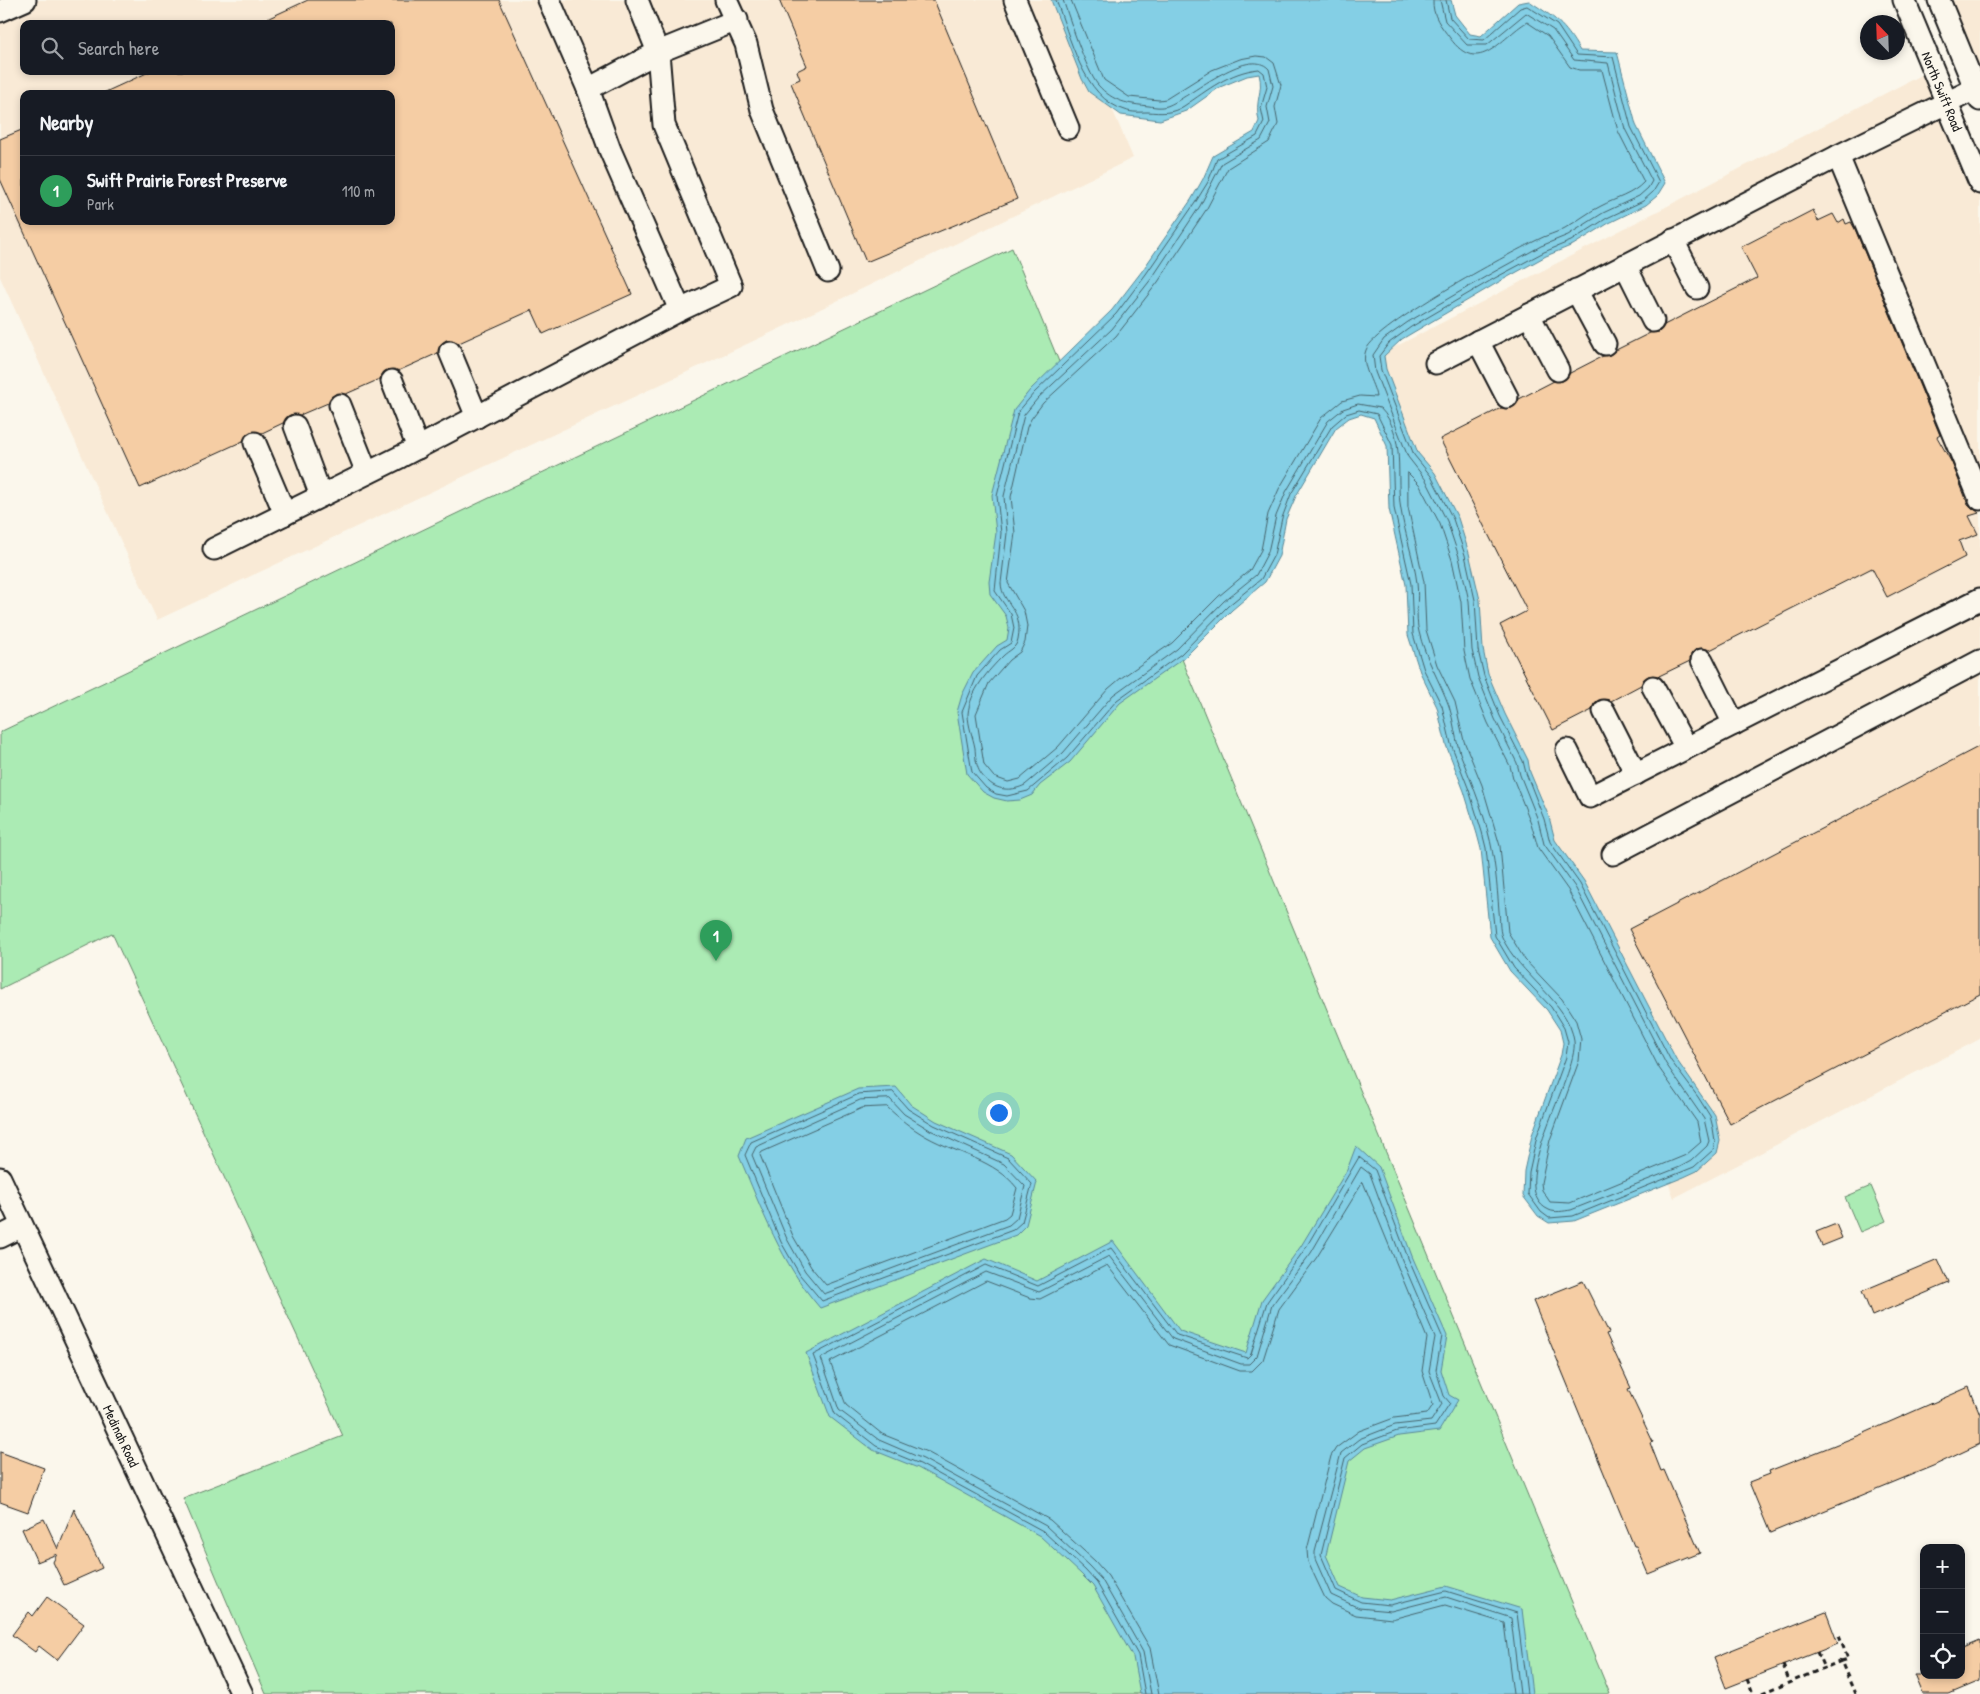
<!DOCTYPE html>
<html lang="en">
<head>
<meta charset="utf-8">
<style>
  body { margin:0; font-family:"Patrick Hand",sans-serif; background:#20242c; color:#f1f3f6 }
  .controls { position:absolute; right:15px; bottom:15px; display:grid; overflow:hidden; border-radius:10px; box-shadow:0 2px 8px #0003 }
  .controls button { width:45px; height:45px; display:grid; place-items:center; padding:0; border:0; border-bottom:1px solid #363941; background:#171b24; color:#f1f3f6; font:25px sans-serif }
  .compass { position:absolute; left:1860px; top:15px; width:45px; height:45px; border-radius:50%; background:#171b24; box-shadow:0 2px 8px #0003; rotate:337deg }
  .you { position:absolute; left:998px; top:1112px; width:18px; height:18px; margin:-12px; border:4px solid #fff; border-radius:50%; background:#1a73e8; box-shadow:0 0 0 8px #1a73e833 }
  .badge { display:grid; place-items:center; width:32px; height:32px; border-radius:50%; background:#d1495b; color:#fff; font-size:16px; font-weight:700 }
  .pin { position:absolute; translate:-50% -41px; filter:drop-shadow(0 1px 2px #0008) }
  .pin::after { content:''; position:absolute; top:26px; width:18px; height:15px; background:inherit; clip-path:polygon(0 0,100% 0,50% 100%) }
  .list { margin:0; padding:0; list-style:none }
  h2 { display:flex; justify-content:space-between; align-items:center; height:65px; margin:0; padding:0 20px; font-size:21px }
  h2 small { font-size:16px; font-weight:400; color:#9ea1a6 }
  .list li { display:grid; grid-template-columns:32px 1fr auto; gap:15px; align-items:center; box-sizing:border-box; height:70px; padding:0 20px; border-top:1px solid #363941 }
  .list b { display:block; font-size:19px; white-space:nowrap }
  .list p { margin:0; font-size:16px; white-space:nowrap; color:#9ea1a6 }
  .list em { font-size:16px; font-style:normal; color:#9ea1a6 }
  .icon { flex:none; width:28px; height:28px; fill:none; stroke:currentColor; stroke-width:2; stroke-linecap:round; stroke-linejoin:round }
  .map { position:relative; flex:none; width:1980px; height:1694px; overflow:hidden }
  .search { position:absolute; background:#171b24; box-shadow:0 2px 8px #0003; left:20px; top:20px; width:375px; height:55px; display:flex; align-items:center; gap:12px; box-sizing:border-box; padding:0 18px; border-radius:10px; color:#9ea1a6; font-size:19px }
  .panel { position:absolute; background:#171b24; box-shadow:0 2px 8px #0003; left:20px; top:90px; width:375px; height:135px; border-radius:10px }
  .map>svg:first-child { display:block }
</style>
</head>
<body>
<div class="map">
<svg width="1980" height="1694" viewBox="0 0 1980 1694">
  <rect width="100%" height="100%" fill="#fbf7ec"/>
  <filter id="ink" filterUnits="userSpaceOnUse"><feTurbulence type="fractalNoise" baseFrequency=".02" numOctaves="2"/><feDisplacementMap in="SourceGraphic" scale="10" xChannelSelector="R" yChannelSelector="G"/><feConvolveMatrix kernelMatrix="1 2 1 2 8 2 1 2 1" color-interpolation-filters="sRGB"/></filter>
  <g filter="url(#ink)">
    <!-- built -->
    <g fill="#f9ead6" fill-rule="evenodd">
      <path d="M0 0H1066L1133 158 781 328 157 620 0 277ZM24 24H391V71H24ZM24 94H391V221H24Z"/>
      <path d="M1941 0H1980V94Z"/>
      <path d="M1944 63 1980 150V1039L1674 1198 1364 363Z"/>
    </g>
    <!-- green -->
    <g fill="#abebb4" stroke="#648468">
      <path d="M1012 248 1610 1694H266L183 1498 343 1436 112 933 0 989V732Z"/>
      <path d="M1871 1186 1886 1221 1860 1232 1845 1197Z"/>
    </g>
    <!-- water -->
    <g fill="#84cfe5" stroke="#5a8795">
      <path d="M1051 0H1451L1455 15 1470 34 1481 36 1518 3 1529 1C1555 18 1564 23 1580 51L1617 52 1636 125 1665 183 1657 196 1646 205 1609 223 1573 245 1546 256 1497 283 1402 339 1384 356 1386 369 1418 453 1435 473 1458 518 1469 553 1480 600 1483 649 1488 674 1505 714 1528 760 1530 772 1549 817 1555 840 1584 881 1676 1059 1715 1115 1720 1141 1717 1153 1697 1171 1684 1177 1574 1221 1549 1223 1538 1216 1523 1196 1524 1171 1532 1135 1561 1055 1563 1043 1560 1030 1547 1010 1510 971 1490 937 1481 849 1477 834 1464 791 1446 745 1437 707 1420 672 1408 635 1406 585 1389 509 1387 446 1374 418 1361 414 1349 418 1336 428 1296 496 1286 519 1279 556 1265 582 1232 610 1185 657 1120 703 1070 762 1040 785 1032 795 1020 800 1007 801 994 798 983 792 967 774 957 712 962 695 973 673 997 646 1007 640 1009 628 1006 616 990 594 989 582 996 533 992 495 1014 410 1030 390 1112 310 1142 271 1191 200 1203 179 1213 156 1254 132 1259 121C1254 100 1264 92 1259 74L1247 76 1220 87 1186 111 1160 120 1121 115 1089 92 1082 79Z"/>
      <path d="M896 1087 911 1105 936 1121 1011 1154 1037 1182 1026 1225 1016 1235 820 1308C781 1263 762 1210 739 1156L746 1138 858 1089Z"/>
      <path d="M1356 1146 1379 1167 1412 1256 1447 1336 1441 1370 1449 1395 1458 1400 1439 1431 1399 1436 1365 1448 1349 1461 1326 1555 1340 1587 1362 1597 1390 1600 1446 1586 1522 1609 1532 1694H1140L1133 1657 1093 1586 1081 1574 1040 1536 918 1468 873 1450 830 1417 806 1353 986 1259 1037 1281 1113 1241 1180 1331 1246 1353 1262 1300 1301 1246 1347 1170Z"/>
    </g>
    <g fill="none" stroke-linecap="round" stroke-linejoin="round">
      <!-- shore -->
      <g stroke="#46646c" stroke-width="1">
        <path d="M1056 0C1070 36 1083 98 1125 110 1132 113 1140 112 1148 112 1161 113 1172 114 1184 106 1208 90 1229 72 1259 69L1264 73 1267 87 1261 108 1264 122 1257 136 1217 159 1208 182 1195 203 1146 274 1116 314 1034 393 1018 412 997 496 1001 533 995 591 1011 614 1014 628 1011 643 1000 650 977 676 962 712 972 772 986 788 996 794 1007 796 1028 791 1067 758 1117 700 1181 654 1228 606 1261 579 1274 555 1282 518 1291 494 1332 426 1346 414 1359 410 1377 414 1392 445 1394 508 1411 584 1413 634 1424 670 1442 706 1451 744 1469 790 1482 832 1486 848 1495 936 1514 968 1551 1007 1564 1028 1568 1042 1566 1057 1537 1136 1529 1172 1528 1194 1541 1212 1549 1218 1573 1216 1694 1167 1713 1150 1715 1141 1713 1128 1710 1116 1698 1097 1671 1061 1580 884 1550 842 1544 819 1526 773 1523 761 1500 716 1484 676 1478 650 1475 600 1465 555 1453 519 1431 476 1414 455 1381 370 1379 356 1389 343 1411 327 1495 278 1544 252 1571 241 1607 218 1643 201 1653 192 1659 182 1631 127 1613 57 1577 55 1557 25 1527 6 1520 8 1484 40 1469 39 1450 18 1446 0"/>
        <path d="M1063 0C1070 20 1086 70 1098 85 1113 102 1128 104 1149 106 1156 107 1160 108 1167 106 1188 99 1248 45 1269 69L1273 86 1267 107 1270 123 1261 140 1222 163 1200 206 1152 278 1112 329 1038 398 1024 415 1004 496 1007 533 1001 583C1002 605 1024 608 1018 639 1016 649 1009 650 1003 656 988 671 970 691 968 714 968 726 973 737 975 748 976 762 976 772 989 782 999 791 1013 791 1025 785L1063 753 1113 695 1177 649 1224 601 1256 575 1268 552 1276 516 1286 492 1328 421 1343 409 1358 404 1380 408C1407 435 1395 478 1401 510 1405 535 1414 559 1417 583 1419 599 1415 617 1419 632 1425 658 1440 681 1449 706 1454 721 1455 738 1460 753 1470 779 1481 804 1488 832 1495 857 1497 885 1499 911 1500 919 1499 929 1502 937 1518 974 1569 1002 1574 1041 1579 1076 1502 1189 1549 1210 1555 1213 1564 1211 1571 1210L1680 1167 1691 1161 1707 1146 1709 1141 1704 1119 1666 1064 1575 887 1544 844 1538 820 1520 775 1517 763 1495 719 1478 677 1472 650 1469 601 1459 557 1447 521 1426 480 1408 457 1375 372 1373 355 1384 339 1408 322 1492 273 1541 246 1568 235 1603 213 1639 196 1648 188 1652 181 1625 129 1608 63 1574 60 1553 30 1526 13 1487 45H1467L1445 21 1440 0"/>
        <path d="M1071 0 1104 80 1129 97 1159 100 1166 99 1212 70 1240 59 1256 56 1266 57 1274 63 1281 85 1275 107 1278 124 1269 142 1228 168 1206 210 1158 282 1127 322 1116 336 1043 403 1031 419 1027 427 1011 497 1015 533 1008 583 1024 611 1027 626 1025 642 1020 652 1009 660 989 683 976 714 984 765 994 777 1008 782 1020 779 1058 747 1108 689 1121 678 1172 643 1219 596 1250 570 1261 550 1268 514 1279 489 1321 418 1342 401 1360 396 1376 397C1374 382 1360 366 1366 350 1376 325 1508 254 1537 240 1546 235 1557 233 1565 228 1578 221 1588 212 1601 206 1616 198 1632 195 1644 182L1618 131 1602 70H1579L1570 67 1548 36 1527 22C1501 37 1479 78 1450 38 1441 26 1432 16 1433 0"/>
        <path d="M1408 473 1419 484 1440 524 1452 560 1461 602 1464 651 1470 679 1488 723 1510 766 1513 778 1531 823 1538 848 1568 890 1659 1068 1697 1122 1701 1142 1686 1155 1570 1203 1550 1202 1542 1190 1541 1183 1550 1140 1579 1061 1581 1039 1576 1021 1562 999 1525 960 1508 932 1500 846 1495 829 1482 785 1464 741 1455 702 1437 665 1426 630 1424 582 1408 507Z"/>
        <path d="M893 1092 908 1109 934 1125 1008 1158 1032 1184 1022 1222 1013 1230 822 1301 800 1275 781 1242 745 1155 751 1142 859 1094Z"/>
        <path d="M890 1099 904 1114 930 1130 1004 1164 1025 1186 1017 1218 1009 1225 824 1294 805 1271 787 1239 752 1155 756 1147 860 1100Z"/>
        <path d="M887 1107C900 1119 911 1128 927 1137 958 1154 995 1160 1017 1188L1010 1214 1005 1218 826 1285 811 1267 793 1236 760 1155 762 1152 862 1108Z"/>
        <path d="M1145 1694 1138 1655 1097 1583 1085 1570 1043 1531 920 1464 876 1446 835 1414 813 1355 986 1265 1038 1286 1111 1248 1177 1335 1247 1358 1251 1354 1267 1302 1305 1249 1359 1157 1375 1170 1408 1258 1442 1336 1436 1370 1444 1396 1450 1403 1435 1426 1397 1431 1362 1444 1345 1458 1321 1555 1336 1590 1361 1602 1390 1605 1446 1591 1517 1613 1527 1694"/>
        <path d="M1151 1694 1143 1652 1102 1580 1089 1566 1046 1526 923 1459 879 1440 839 1410 821 1358 986 1272 1039 1292 1109 1256 1173 1339 1241 1364H1249L1257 1356 1272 1305 1311 1253 1361 1167 1370 1174 1402 1260 1435 1337 1429 1371 1442 1404 1431 1421 1395 1425 1359 1439 1341 1453 1315 1552V1559L1331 1595 1359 1608 1391 1611 1446 1597 1511 1618 1520 1694"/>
        <path d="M1159 1694 1150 1648 1108 1576 1095 1561 1050 1520 927 1452 882 1434 846 1405 830 1362 986 1281 1030 1298 1040 1299 1107 1265 1169 1345 1240 1371H1252L1263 1360 1279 1309 1317 1257 1363 1182 1427 1338 1422 1371 1433 1405 1427 1414 1394 1418 1359 1431 1336 1448 1331 1456 1307 1550 1308 1562 1325 1598 1332 1604 1356 1615 1392 1619 1445 1605 1504 1623 1513 1694"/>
      </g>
    </g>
    <!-- building -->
    <g fill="#f5cda4" stroke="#1c1c1c">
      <path d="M308 0H499L632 294 543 334 532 310 459 343 452 340H446L440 345 438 353 398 371 387 370 380 379 346 394H335L328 403 300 415H290L283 423 262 433 250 432 243 441 140 488 0 179V139L24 129V221H391V94H101L151 71H391V24H256Z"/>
      <path d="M779 0H934L1017 199 866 262 791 83 800 79 797 71 807 66Z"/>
      <path d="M1813 210 1818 221 1833 214 1838 223 1844 219 1846 224 1851 222 1855 229 1940 435 1937 437 1952 463 1968 504 1979 513 1969 516 1978 534 1959 541 1965 557 1887 597 1872 568 1710 650 1703 648 1696 649 1691 654 1690 661 1659 676H1648L1641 685 1611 701 1599 700 1594 704 1592 710 1553 730 1500 625 1527 611 1440 439 1501 408H1512L1519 399 1554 381H1563L1570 373 1603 356 1610 355 1616 350 1650 333 1659 332 1664 325 1757 278 1741 247Z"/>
      <path d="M1980 746V994L1730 1124 1629 929Z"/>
      <path d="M1836 1224 1842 1238 1822 1246 1816 1232Z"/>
      <path d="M1938 1259 1949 1283 1872 1316 1862 1291Z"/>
      <path d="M1583 1281 1609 1333 1606 1334 1631 1388 1628 1389 1653 1442 1650 1443 1661 1471 1664 1470 1700 1553 1648 1574 1636 1546H1634L1533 1301Z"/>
      <path d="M1969 1387 1980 1414V1444L1933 1466 1770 1533 1749 1482 1770 1474 1769 1471 1860 1435Z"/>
      <path d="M0 1452 44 1468 28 1512 0 1502Z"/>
      <path d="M74 1509 102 1568 64 1585 53 1562 57 1554 37 1562 22 1529 44 1519 58 1549Z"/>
      <path d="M47 1597 84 1624 57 1660 39 1646 35 1652 12 1635 29 1612 33 1616Z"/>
      <path d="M1826 1612 1838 1644 1726 1688 1714 1657Z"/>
      <path d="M1980 1640V1681L1949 1694H1923L1915 1675H1961V1648Z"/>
    </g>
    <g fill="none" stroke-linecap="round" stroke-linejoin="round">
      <defs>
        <g id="minor">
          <path d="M549 0 588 89 658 52 737 20"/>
          <path d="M726 0 746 44 762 110 828 271"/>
          <path d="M1015 0 1068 128"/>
          <path id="s1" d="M1904 0 1980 183"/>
          <path d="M1939 0 1980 100"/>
          <path d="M0 11 25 0"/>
          <path d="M588 89 610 150 680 310 731 286 664 125 658 52 637 0"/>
          <path d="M1838 156 1975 89"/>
          <path d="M1673 240 1697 288"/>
          <path d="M1625 265 1653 321"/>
          <path d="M1576 290 1605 344"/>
          <path d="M1529 315 1558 370"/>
          <path d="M1478 341 1507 397"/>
          <path d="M450 352 477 417"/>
          <path d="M1436 363 1838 156 1980 499"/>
          <path d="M392 381 418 448"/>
          <path d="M340 405 367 473"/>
          <path d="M295 426 321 496"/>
          <path d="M255 443 285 514"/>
          <path d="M214 549 400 457 680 310"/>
          <path d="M1702 660 1734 724"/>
          <path d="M1653 687 1686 748"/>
          <path d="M1604 711 1636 774"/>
          <path d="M1567 750 1590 797 1980 599"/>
          <path d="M1613 854 1980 661"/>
          <path id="s2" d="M0 1178 242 1694"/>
          <path d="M0 1237 22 1226"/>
        </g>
      </defs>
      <!-- minor casing -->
      <use href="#minor" stroke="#1c1c1c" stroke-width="25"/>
      <!-- path -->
      <g stroke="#1c1c1c" stroke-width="3" stroke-dasharray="5 4" stroke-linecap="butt">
        <path d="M1839 1636 1848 1659 1841 1661"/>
        <path d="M1817 1652 1824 1668"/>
        <path d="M1783 1665 1790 1683"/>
        <path d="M1747 1679 1753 1694"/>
        <path d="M1762 1694 1841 1661 1855 1694"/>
      </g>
      <!-- minor -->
      <use href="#minor" stroke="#fbf7ec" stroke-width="21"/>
    </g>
  </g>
  <g text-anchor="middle" stroke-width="5" stroke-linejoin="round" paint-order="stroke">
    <!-- street labels -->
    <g font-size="14" fill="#1c1c1c" stroke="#fbf7ec">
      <text dy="5" stroke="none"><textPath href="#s1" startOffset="99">North Swift Road</textPath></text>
      <text dy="5" stroke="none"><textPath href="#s2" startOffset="285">Medinah Road</textPath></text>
    </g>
  </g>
</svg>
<div class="controls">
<button>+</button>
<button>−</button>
<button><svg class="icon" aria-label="locate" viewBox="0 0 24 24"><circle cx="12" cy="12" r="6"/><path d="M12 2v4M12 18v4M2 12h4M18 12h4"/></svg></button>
</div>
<svg class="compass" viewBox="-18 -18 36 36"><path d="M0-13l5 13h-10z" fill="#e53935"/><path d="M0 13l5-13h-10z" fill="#9ea1a6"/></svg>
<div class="you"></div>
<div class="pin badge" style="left:716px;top:961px;background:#2e9e5b">1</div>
<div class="search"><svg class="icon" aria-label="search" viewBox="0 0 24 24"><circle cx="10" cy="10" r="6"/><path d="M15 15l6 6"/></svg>Search here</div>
<section class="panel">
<h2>Nearby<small></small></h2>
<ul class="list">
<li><span class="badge" style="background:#2e9e5b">1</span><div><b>Swift Prairie Forest Preserve</b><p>Park</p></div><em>110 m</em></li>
</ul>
</section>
</div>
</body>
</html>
